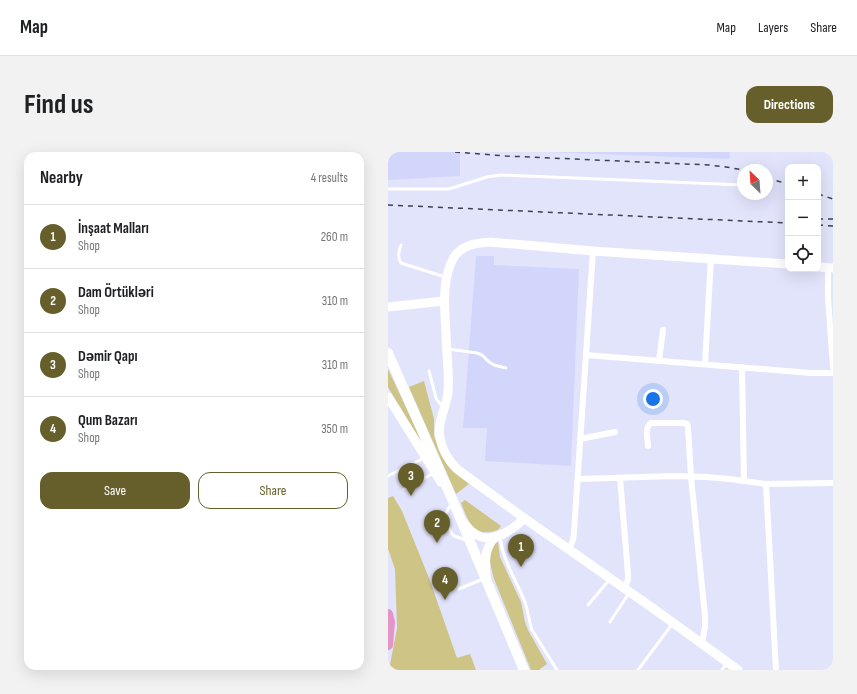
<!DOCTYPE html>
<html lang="en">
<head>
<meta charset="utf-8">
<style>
  body { margin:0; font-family:"Sofia Sans Condensed",sans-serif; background:#f2f2f2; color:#202124 }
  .controls { position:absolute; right:12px; top:12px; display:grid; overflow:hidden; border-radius:8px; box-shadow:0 4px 16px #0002 }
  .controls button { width:36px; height:36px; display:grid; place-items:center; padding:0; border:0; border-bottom:1px solid #e0e0e0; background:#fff; color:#202124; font:20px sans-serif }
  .compass { position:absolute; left:349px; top:12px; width:36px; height:36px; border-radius:50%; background:#fff; box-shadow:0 4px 16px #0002; rotate:335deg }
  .you { position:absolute; left:265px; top:247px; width:14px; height:14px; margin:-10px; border:3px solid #fff; border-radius:50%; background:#1a73e8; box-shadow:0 0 0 6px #1a73e833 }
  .badge { display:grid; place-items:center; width:26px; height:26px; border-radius:50%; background:#665f2b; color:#fff; font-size:13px; font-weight:700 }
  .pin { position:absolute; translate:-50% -33px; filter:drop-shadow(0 1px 2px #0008) }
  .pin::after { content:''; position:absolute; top:21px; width:14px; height:12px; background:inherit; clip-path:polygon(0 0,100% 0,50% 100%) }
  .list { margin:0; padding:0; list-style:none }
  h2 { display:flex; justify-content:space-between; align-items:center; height:52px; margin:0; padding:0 16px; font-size:17px }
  h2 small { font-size:13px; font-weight:400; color:#757577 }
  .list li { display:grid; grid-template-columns:26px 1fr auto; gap:12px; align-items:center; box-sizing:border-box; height:64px; padding:0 16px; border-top:1px solid #e0e0e0 }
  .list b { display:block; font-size:15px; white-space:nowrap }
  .list p { margin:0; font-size:13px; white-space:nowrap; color:#757577 }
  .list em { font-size:13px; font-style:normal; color:#757577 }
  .actions { display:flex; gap:8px; padding:12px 16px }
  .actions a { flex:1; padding:9px 0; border:1px solid #665f2b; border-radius:12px; text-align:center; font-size:14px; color:#665f2b }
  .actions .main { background:#665f2b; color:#fff }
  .icon { flex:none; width:22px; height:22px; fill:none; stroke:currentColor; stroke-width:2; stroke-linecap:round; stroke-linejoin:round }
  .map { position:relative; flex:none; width:445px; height:518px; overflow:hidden; border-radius:12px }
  header { display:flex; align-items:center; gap:24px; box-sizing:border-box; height:56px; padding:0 20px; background:#fff; border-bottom:1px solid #e0e0e0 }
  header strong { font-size:19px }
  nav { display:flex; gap:22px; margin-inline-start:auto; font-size:14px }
  .intro { display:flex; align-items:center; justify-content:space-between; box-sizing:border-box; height:96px; padding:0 24px }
  h1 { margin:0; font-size:28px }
  .button { padding:10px 18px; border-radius:12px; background:#665f2b; color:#fff; font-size:14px; font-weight:700 }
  main { display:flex; gap:24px; padding:0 24px }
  aside { flex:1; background:#fff; border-radius:12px; box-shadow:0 4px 16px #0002 }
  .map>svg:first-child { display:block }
</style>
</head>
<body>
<header>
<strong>Map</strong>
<nav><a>Map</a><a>Layers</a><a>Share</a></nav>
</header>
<div class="intro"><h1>Find us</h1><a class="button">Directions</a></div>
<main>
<aside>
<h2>Nearby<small>4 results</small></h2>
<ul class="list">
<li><span class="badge">1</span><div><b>İnşaat Malları</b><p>Shop</p></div><em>260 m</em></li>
<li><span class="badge">2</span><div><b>Dam Örtükləri</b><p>Shop</p></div><em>310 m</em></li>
<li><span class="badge">3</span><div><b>Dəmir Qapı</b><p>Shop</p></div><em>310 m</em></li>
<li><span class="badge">4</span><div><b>Qum Bazarı</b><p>Shop</p></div><em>350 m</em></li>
</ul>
<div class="actions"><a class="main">Save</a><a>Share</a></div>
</aside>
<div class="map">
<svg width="445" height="518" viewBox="0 0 445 518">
  <rect width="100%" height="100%" fill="#e2e4fc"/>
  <!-- built -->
  <g fill="#d3d6fb">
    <path d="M0 0H72V24L0 28Z"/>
    <path d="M157 0H342L341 7Z"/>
    <path d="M88 104H106V113L191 117 183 314 97 309 99 276H75Z"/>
  </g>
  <!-- green -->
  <g fill="#cdc486">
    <path d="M0 217 35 292 26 278 0 235Z"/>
    <path d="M36 229 46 267V284L54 304 59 313 65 319 81 332 68 342 21 235Z"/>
    <path d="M5 344 14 359 41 426 69 506 82 502 88 518H1L9 476 7 417 0 397V346Z"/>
    <path d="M77 348 113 374C111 378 107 379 102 380 83 383 79 365 73 351Z"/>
    <path d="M110 390 112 405 133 450 137 470 140 478 159 512 152 517V518H143L106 427 103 415 102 408 103 398 107 391Z"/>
  </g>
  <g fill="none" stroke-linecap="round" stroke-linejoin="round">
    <!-- river -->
    <path stroke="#e295c6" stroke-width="10" d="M0 462 2 470 0 493"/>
    <!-- lane -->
    <g stroke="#fff" stroke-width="3">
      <path d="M0 37H61L99 25 112 23 355 33"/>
      <path d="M13 93C11 99 9 105 13 111L57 125"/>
      <path d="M60 197 89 201 94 203 101 210 106 213 118 216"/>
      <path d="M41 219 48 246 55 256"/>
      <path d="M0 324 36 306"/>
      <path d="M16 337 46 321"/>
      <path d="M63 352 57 363V366L64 382 66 384 78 388"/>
      <path d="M112 385C115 409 128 428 137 450 140 459 141 469 144 478L169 518"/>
      <path d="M71 437 95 427"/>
      <path d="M200 453 222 427"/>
      <path d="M222 470 241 441"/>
      <path d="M250 518 285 471"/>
      <path d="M334 518 338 512"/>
    </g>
    <!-- street -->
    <g stroke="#fff" stroke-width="6">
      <path d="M440 116V146L445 215"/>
      <path d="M198 203 423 221H445"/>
      <path d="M271 209 275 178"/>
      <path d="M317 212 323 106"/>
      <path d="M354 215 356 329"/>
      <path d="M192 287 227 280"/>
      <path d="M260 294C260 287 256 276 263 271H295L299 272 300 275 303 325 317 464V475L314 492"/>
      <path d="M232 326 240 422V428L236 437"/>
      <path d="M190 327 286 324 319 325 342 327 378 332 445 331"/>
      <path d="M378 332 388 518"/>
      <path d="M181 398 185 388 186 380 205 99"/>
    </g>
    <!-- secondary -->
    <g stroke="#fff" stroke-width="9">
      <path d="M430 115 445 116"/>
      <path d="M0 155 56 149"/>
      <path d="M0 245 53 330"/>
      <path d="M75 370C79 375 83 380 89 383 104 392 125 378 136 366"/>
      <path d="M98 425C97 409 96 397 107 385"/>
      <path d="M350 518 266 457 136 366 69 317C61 309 54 297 52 286 49 270 58 256 60 241 61 227 60 214 59 201 58 189 58 176 57 164 56 145 56 124 65 107 72 93 88 91 102 90L205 99 400 112"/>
    </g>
    <!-- primary -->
    <path stroke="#fff" stroke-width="10" d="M0 201 65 349 136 518"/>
    <!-- rail -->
    <g stroke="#3f404f" stroke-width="1.5" stroke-dasharray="5 5" stroke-linecap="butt">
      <path d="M67 0 118 4 321 13 338 15 355 18"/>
      <path d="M379 26 400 32"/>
      <path d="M430 42 445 47"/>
      <path d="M0 53 400 71"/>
      <path d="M430 67H445"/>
      <path d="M430 73 445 74"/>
    </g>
  </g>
</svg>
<div class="controls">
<button>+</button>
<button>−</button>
<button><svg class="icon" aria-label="locate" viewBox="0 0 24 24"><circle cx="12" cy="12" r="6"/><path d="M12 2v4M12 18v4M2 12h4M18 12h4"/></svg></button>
</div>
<svg class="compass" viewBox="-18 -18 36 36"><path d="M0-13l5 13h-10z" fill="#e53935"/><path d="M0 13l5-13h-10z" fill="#757577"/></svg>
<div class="you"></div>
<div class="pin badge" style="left:133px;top:415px">1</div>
<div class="pin badge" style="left:49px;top:391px">2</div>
<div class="pin badge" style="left:23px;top:344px">3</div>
<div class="pin badge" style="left:57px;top:448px">4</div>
</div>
</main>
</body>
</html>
